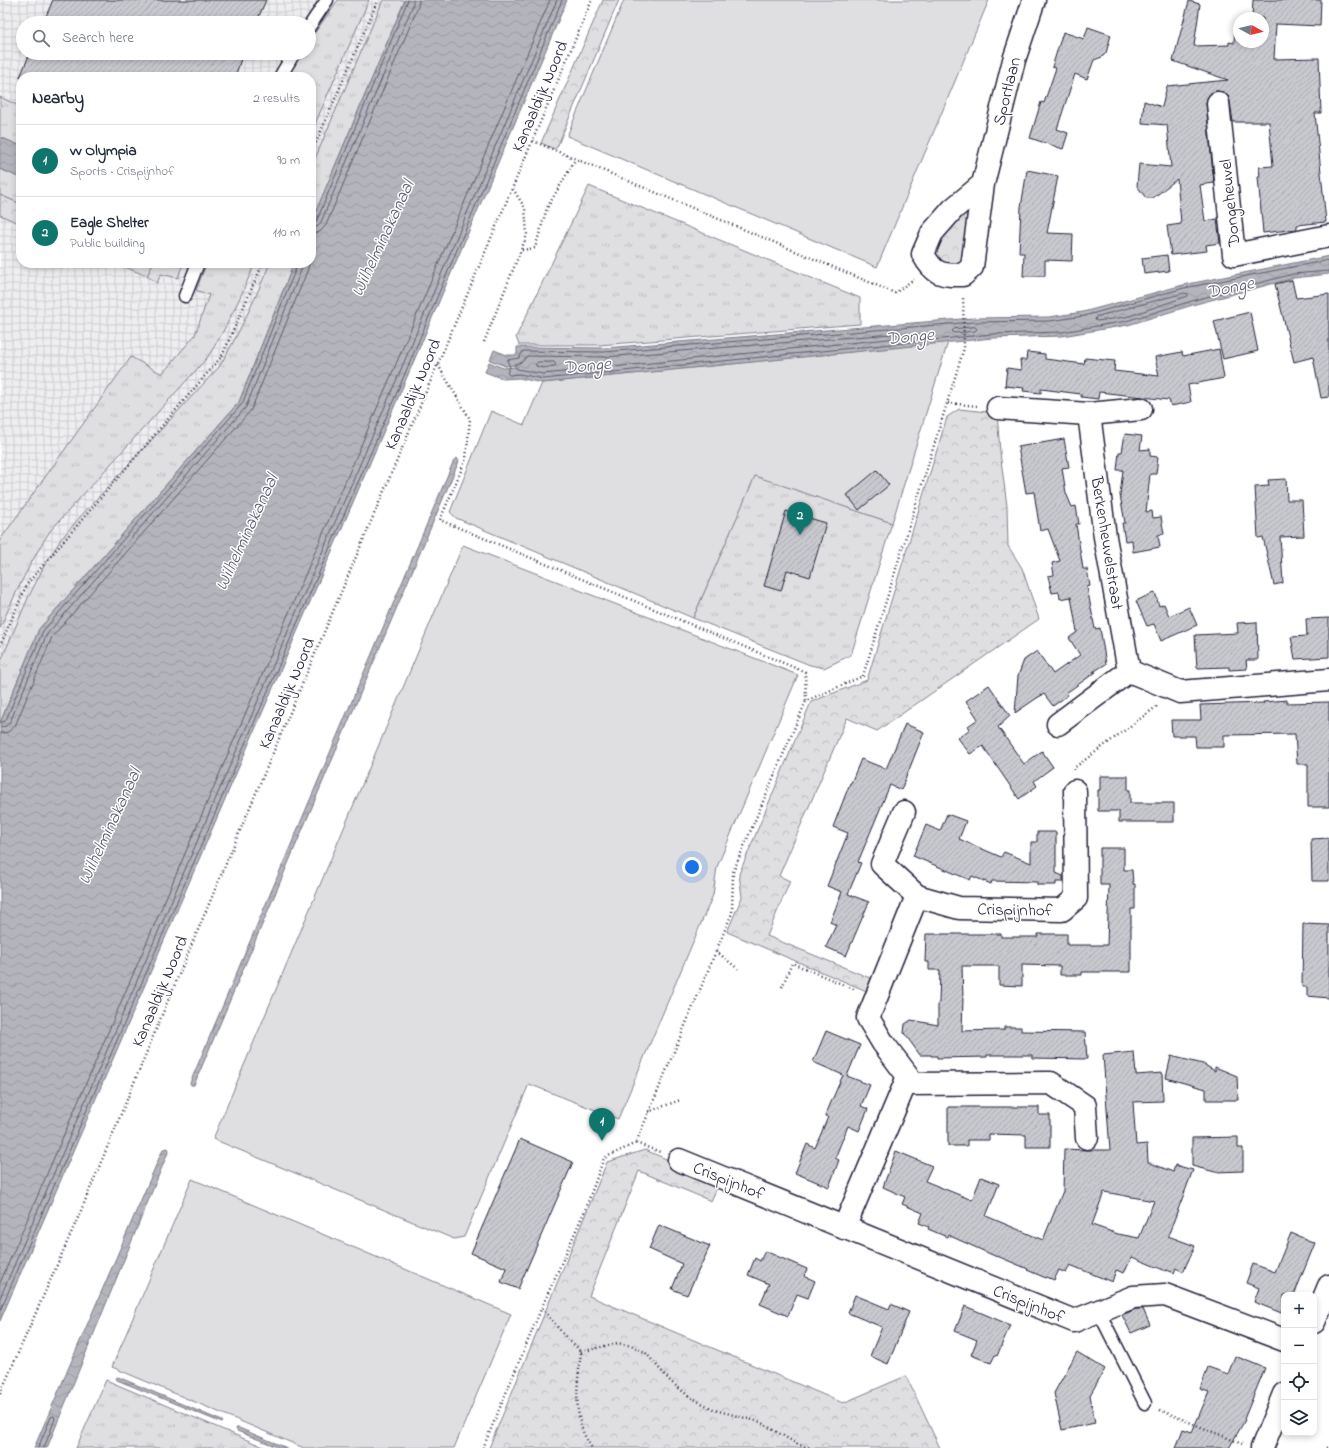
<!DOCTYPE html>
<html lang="en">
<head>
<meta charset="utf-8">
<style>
  body { margin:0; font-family:"Indie Flower",sans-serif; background:#f6f6f7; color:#1f2937 }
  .controls { position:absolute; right:12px; bottom:12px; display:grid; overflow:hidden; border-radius:8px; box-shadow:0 2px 6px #0003 }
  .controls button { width:36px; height:36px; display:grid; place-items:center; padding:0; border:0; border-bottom:1px solid #e0e1e3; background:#fff; color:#1f2937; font:20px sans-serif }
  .compass { position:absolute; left:1233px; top:12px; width:36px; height:36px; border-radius:50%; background:#fff; box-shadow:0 2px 6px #0003; rotate:98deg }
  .you { position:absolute; left:692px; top:867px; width:14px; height:14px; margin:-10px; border:3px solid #fff; border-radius:50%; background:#1a73e8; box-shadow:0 0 0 6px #1a73e833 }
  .badge { display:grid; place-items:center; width:26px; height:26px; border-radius:50%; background:#0f766e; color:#fff; font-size:13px; font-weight:700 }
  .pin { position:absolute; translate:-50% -33px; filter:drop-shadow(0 1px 2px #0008) }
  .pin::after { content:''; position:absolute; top:21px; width:14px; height:12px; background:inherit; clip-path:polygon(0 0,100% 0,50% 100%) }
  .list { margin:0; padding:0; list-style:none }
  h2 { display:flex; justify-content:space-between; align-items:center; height:52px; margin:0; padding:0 16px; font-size:17px }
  h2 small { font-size:13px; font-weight:400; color:#747a83 }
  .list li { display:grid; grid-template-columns:26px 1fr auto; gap:12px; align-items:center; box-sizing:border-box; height:72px; padding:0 16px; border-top:1px solid #e0e1e3 }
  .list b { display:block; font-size:15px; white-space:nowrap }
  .list p { margin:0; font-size:13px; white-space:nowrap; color:#747a83 }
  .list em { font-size:13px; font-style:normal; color:#747a83 }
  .icon { flex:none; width:22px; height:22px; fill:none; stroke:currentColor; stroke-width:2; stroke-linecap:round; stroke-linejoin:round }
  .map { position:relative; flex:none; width:1329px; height:1448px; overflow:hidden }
  .search { position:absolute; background:#fff; box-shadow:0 2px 6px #0003; left:16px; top:16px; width:300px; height:44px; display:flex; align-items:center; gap:10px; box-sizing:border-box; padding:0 14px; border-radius:22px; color:#747a83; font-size:15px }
  .panel { position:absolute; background:#fff; box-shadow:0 2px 6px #0003; left:16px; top:72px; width:300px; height:196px; border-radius:16px }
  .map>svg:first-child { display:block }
</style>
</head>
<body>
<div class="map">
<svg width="1329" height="1448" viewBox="0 0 1329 1448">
  <defs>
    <pattern id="industrial-grid" width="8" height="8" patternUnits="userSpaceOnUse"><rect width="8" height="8" fill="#eeeef1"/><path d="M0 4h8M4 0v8" fill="none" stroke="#ccccd0"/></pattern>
    <pattern id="grass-tufts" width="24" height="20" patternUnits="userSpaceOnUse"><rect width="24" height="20" fill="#dfdfe2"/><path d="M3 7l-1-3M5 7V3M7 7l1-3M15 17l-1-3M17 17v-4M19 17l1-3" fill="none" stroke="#bfbfc3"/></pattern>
    <pattern id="forest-crowns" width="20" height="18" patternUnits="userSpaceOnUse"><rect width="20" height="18" fill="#dfdfe2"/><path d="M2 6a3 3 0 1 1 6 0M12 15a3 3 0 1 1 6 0" fill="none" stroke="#bfbfc3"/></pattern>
    <pattern id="water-waves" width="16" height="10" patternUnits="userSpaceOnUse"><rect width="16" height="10" fill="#b4b4bc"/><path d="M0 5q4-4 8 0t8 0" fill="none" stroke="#9a9aa2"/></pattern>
    <pattern id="building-hatch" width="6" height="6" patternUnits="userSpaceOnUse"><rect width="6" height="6" fill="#c8c8cf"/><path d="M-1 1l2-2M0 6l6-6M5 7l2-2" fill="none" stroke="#acacb3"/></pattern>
  </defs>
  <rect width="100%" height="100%" fill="#fff"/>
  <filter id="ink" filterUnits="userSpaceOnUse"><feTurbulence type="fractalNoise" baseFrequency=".025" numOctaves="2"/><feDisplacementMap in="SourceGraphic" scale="8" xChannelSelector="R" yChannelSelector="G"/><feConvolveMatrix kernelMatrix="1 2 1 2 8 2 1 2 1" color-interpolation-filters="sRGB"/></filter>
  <g filter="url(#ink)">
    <!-- industrial -->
    <path fill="url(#industrial-grid)" fill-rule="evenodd" d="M0 0H395L311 198V77H21V263H283L236 374 83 544 0 682ZM23 23H309V53H23Z"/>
    <!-- grass -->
    <g fill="url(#grass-tufts)" stroke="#80808e">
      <path d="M338 0H369L311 133V77H288L300 53H309V41Z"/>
      <path d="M383 0H405L311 223V168Z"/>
      <path d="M0 97 21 107V146L0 137Z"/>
      <path d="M0 169 21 178V204L0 195Z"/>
      <path d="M589 186 860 298V324L600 345H519L516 337Z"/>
      <path d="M153 263H183L178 278 161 274 157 283 147 276Z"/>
      <path d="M207 263H255C241 296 227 328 207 358L50 531C30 562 15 594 0 628V540L131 357 162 374 195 335 209 295 196 290Z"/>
      <path d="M270 263H294L239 402 39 629 0 723V663L28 598 43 568 61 539 80 517 219 367C239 334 255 299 270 263Z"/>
      <path d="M755 475 892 523 851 655 824 668 810 665 693 618Z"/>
      <path d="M106 1380 266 1448H76Z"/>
    </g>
    <!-- forest -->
    <g fill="url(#forest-crowns)" stroke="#80808e">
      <path d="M603 0H619L557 147 554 149 541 143Z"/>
      <path d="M0 195 21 204V224L0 215Z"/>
      <path d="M974 200 963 260 954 266 936 263 934 247Z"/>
      <path d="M115 263H153L147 276Z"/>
      <path d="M959 409 997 413 1000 452 1007 506 1008 546 1022 568 1039 619 877 731 847 718 779 876 790 881 767 936 875 980 869 992 727 932 742 897 739 874 811 702 867 680 947 417Z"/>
      <path d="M645 1150 694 1171 714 1181 717 1188 711 1201 639 1171 589 1296 843 1403 906 1376 940 1448H489L607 1162Z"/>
    </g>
    <!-- park -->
    <g fill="#dfdfe2" stroke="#80808e">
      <path d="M624 0H989L877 267 567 136Z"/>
      <path d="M948 342 892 523 755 476 693 618 456 518 450 512 491 411 524 425 542 383Z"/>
      <path d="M463 545 798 675 717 867 713 895 618 1119 529 1084 464 1237 454 1239 213 1139Z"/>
      <path d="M192 1179 511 1314 454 1448H304L112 1367Z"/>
    </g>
    <!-- water -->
    <g fill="url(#water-waves)" stroke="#7a7a88">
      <path d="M405 0H567L407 377 0 1321V723L39 629 239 402 294 263H311V223Z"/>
      <path d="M0 137 21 146V178L0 169Z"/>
      <path d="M1329 256V274L1294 278 1196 304 1128 325 1062 336 993 338 542 383 519 378 503 379 485 372 489 362 503 368 518 367 517 365 505 366 490 360 494 350 507 355H517V347L604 348 974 318 1049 317 1083 312 1183 285Z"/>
      <path d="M457 458 459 461 194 1085H191L190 1083 454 460Z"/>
      <path d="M168 1148 169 1150 47 1448H34L163 1149Z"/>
      <path d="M118 1377 222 1421 223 1422 222 1423 117 1380 116 1378Z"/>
      <path d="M236 1428H239L287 1448H280L237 1431Z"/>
    </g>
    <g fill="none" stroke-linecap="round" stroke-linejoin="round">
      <!-- shore -->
      <g stroke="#5c5c6f" stroke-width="1">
        <path d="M311 223H315L317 220 408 0"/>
        <path d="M311 228 317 227 321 222 413 5V0"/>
        <path d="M311 234 320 232 326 225 418 7 419 0"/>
        <path d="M1329 260 1184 288 1084 316 1050 321 974 322 604 352 523 351 519 358 507 360 510 367 507 373 509 375 520 374 543 379 992 334 1062 332 1126 321 1195 300 1293 274 1329 271"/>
        <path d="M1185 293 1188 294V296L1126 317 1097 321 1095 320 1096 317Z"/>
        <path d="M975 327 977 329 975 331 954 333 952 331 954 329Z"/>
        <path d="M908 333 910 335 908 337 543 374 517 369 515 367V364L522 362 527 356 605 357Z"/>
        <path d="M538 362H554L556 365 554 366 543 368 536 366V364Z"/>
        <path d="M0 722H3L6 720 43 631 242 404 298 263"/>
        <path d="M0 727 6 726 10 722 47 634 246 407 302 268 303 263"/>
        <path d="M0 733 8 732 15 726 52 637 251 410 308 269 309 263"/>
        <path d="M0 1283 393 371 550 0"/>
        <path d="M0 1298 399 374 557 0"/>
        <path d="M0 1311 404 376 562 0"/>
        <path d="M38 1448 51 1417 54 1416 55 1419 44 1448"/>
      </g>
    </g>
    <!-- building -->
    <g fill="url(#building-hatch)" stroke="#22223b" fill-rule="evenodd">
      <path d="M53 0H266L256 23H43Z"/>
      <path d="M1253 0H1321L1320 26 1276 24 1274 59 1319 58 1321 113H1315L1326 222 1297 225V229L1263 233 1258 177H1260L1259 167 1273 166 1269 122H1233L1230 102 1228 96 1223 92 1216 91 1211 93 1207 98 1206 104 1214 183 1200 185 1205 221 1217 219 1220 243 1206 245 1207 251 1171 255 1167 226 1181 224V223L1177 179 1153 198H1146L1137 186 1139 164 1171 167 1167 125 1142 123 1144 101 1162 107 1167 86 1228 80 1173 61 1189 1 1200 4 1194 46 1229 45V42L1234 43 1235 26H1239V42H1263V18H1252Z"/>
      <path d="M1088 27 1111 35 1106 53 1102 57 1094 60 1087 79 1075 74 1057 129 1068 133 1063 149 1030 138 1041 102 1044 103 1056 68 1052 67 1063 32 1084 39Z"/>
      <path d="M30 53H243L235 77H20Z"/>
      <path d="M1027 170 1058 176 1047 233 1073 234 1072 261 1045 260V276H1023L1024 253H1019L1021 207Z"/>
      <path d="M1167 255 1169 271 1144 274 1142 258Z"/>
      <path d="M1292 280 1296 298 1329 294V397L1321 398 1313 357 1294 362 1275 284Z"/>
      <path d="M1250 312 1258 351 1223 359 1214 321Z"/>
      <path d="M1219 349 1224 378 1188 385 1191 402 1171 406 1169 400 1099 392 1098 399 1081 397V394L1041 389V393L1023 391 1024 388 1005 386 1007 368 1021 370 1020 360H1026L1027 352 1045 354V359L1084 364 1085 358 1115 361 1114 371 1159 376 1155 357 1182 352 1183 356Z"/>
      <path d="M1125 434 1142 436 1140 450 1150 449V456L1158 457 1156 474H1150L1146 512 1152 511 1153 518 1161 517 1164 534 1158 535 1160 547 1133 552 1132 540 1125 541 1122 523H1125L1120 495 1123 470H1117L1119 452H1122Z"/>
      <path d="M1064 439 1069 467 1062 468 1066 493 1072 507 1076 506 1079 524H1076L1083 569H1087L1090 586 1087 587 1095 629 1100 628 1106 664 1093 672H1096L1066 693 1068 695 1053 706 1044 694 1037 698 1015 713 1018 676 1024 660 1037 651 1053 674 1080 655 1069 638 1077 632 1071 597 1060 599 1059 592 1052 593 1048 576 1054 575 1052 563 1060 561 1048 529 1040 531 1034 492 1026 493 1018 447Z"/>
      <path d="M877 470 889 485 859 510 847 495Z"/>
      <path d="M1286 479 1287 500H1302L1304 536 1280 537 1283 583 1274 585 1263 537 1258 538 1255 487 1269 486 1268 480Z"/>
      <path d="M786 511 826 523 810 577 787 570 781 591 764 586Z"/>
      <path d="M1155 592 1159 606 1164 604 1169 616 1189 607 1197 625 1161 641 1154 624 1147 626 1136 601Z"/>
      <path d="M1329 618V657L1295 659 1291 637 1307 636 1306 619Z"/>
      <path d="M1257 622 1258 660H1246L1247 669 1229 670V667L1197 668 1195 635 1238 633 1237 623Z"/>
      <path d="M989 685 1010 716 998 727 1024 764 1042 751 1053 767 1034 781 1037 786 1019 799 983 746 970 754 958 738 970 729 968 726 978 719 966 701Z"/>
      <path d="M1287 700V703L1329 702V807H1308V764H1297L1295 734 1224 735V747H1196L1195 736H1172L1171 720H1201L1200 705 1264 703 1263 702Z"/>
      <path d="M905 724 924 732 901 790 890 785 858 862 861 863 848 894 869 902 846 956 826 947 836 925 830 922 842 892 827 886 848 833 833 827 850 783H851L861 759 886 769Z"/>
      <path d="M1100 776H1128V790H1130V803H1174V822H1119V811H1098V790H1100Z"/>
      <path d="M947 814 966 821 959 839 1001 857 1004 852 1031 863V842H1037V832H1056V873L1063 876V882H1056V885H1037V882L992 881 991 884 972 876 970 880 913 856 926 825 940 831Z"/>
      <path d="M1329 838V881H1312L1311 839Z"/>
      <path d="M1100 848H1124V870H1132L1133 884H1135V909H1131V972H1082V975H1060V966L1022 965V986L999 985V966H962L963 998 962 1031 1004 1030V1027H1021V1031L1085 1032 1087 1059 1032 1058V1055H987V1057L937 1058V1056H931V1055H920L904 1033 905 1024 911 1020 938 1025V1003H939L940 970H929V962H925L926 934H1001V937H1038V934H1067V945H1107L1109 885H1100Z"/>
      <path d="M1303 924 1329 925V998L1307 996V987H1302Z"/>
      <path d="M826 1031 860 1045 847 1076 870 1085 861 1106 868 1109 859 1131 848 1126 835 1158 839 1160 829 1187 795 1173 807 1144 815 1148 828 1117 825 1116 843 1075 813 1062Z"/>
      <path d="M1134 1052 1136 1075 1162 1073 1163 1101 1133 1102 1136 1145 1147 1144 1148 1162 1173 1172 1175 1165 1193 1170 1168 1236 1195 1246 1183 1272 1176 1268 1174 1273 1167 1270 1166 1271 1132 1257 1124 1273 1116 1270 1112 1282 1070 1265 1066 1273 1059 1270 1054 1280 1047 1277 1046 1278 1027 1270 1028 1269 997 1256V1257L948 1235 947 1237 928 1229 929 1227 919 1223 923 1213 902 1204 905 1197 883 1187 896 1151 932 1166 925 1181 972 1200 981 1177 999 1184 986 1216 1043 1240 1063 1191 1064 1149 1087 1150H1110L1103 1055ZM1104 1192 1154 1201 1139 1238 1118 1234 1092 1225Z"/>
      <path d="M1171 1056 1203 1064 1215 1071V1067L1237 1076 1238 1100H1206V1089L1166 1078Z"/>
      <path d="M948 1107H1039V1115H1050V1147H1026V1135L989 1134V1140H967V1146H948Z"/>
      <path d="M1238 1137V1148H1243V1171L1215 1172 1192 1166V1138Z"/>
      <path d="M520 1139 573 1162 518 1289 501 1282 506 1268 471 1253Z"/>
      <path d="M659 1225 710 1246 687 1295 672 1289 682 1264 649 1249Z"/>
      <path d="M1291 1233 1315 1243 1294 1295H1284V1314L1254 1302 1259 1288 1246 1283 1253 1264 1275 1272Z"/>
      <path d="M765 1251 807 1269 804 1276 815 1281 808 1298 797 1294 788 1316 760 1304 769 1284 748 1275 755 1258 760 1261Z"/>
      <path d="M855 1295 889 1309 891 1304 909 1312 888 1364 870 1356 882 1327 848 1313Z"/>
      <path d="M965 1306 1010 1325 997 1356 995 1355 991 1363 971 1355 977 1340 955 1331Z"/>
      <path d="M1136 1309H1143L1150 1325 1131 1333 1122 1315Z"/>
      <path d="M1077 1352 1105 1369 1090 1395 1095 1423 1062 1430 1054 1393Z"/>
      <path d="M1235 1356 1265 1368 1244 1419 1245 1420 1229 1448H1176L1183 1429 1192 1432 1209 1392 1200 1389 1208 1367 1228 1374Z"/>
    </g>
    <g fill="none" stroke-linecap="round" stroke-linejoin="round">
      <defs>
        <g id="lane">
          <path d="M309 27 327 0"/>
          <path d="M280 77 294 53"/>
          <path d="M185 296 198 263"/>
          <path d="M1099 1312 1145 1403"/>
        </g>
        <g id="street">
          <path d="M1218 103 1234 255 1329 236"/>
          <path d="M983 184 953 209 932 233 923 254C934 275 941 275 963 275L972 267 983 184 1014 60 1034 0"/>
          <path d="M998 408 1089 414 1141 409"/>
          <path d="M1089 414 1105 537 1129 671 1180 692 1329 680"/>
          <path d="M1058 724 1129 671"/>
          <path d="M904 812 882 864 917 896"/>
          <path d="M905 1084 908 1076 883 1043 868 1018 917 896 959 908 1062 910 1076 898 1075 791"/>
          <path d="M679 1160 1074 1321 1133 1297 1165 1295 1284 1340"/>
          <path d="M844 1228 905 1084 1051 1083 1085 1106 1087 1138"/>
          <path d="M1314 1322 1329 1286"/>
          <path d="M1262 1448 1284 1394"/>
        </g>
      </defs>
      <!-- lane casing -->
      <use href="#lane" stroke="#22223b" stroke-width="15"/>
      <!-- street casing -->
      <use href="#street" stroke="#22223b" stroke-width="25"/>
      <!-- path -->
      <g stroke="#22223b" stroke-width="2.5" stroke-dasharray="1 3" stroke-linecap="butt">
        <path d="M533 141 895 293 914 279"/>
        <path d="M311 154 378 0"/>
        <path d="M522 250 535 248 547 208 575 160"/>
        <path d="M484 342 527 235 525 208 513 189"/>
        <path d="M438 365 470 419 466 459 440 520 805 672 806 701"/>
        <path d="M948 403 977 406"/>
        <path d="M0 646 27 584 222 356 263 263"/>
        <path d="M1074 770V768L1156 707V704"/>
        <path d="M716 951 738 969"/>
        <path d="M782 987 792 963 856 990"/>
        <path d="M648 1112 680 1100"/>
        <path d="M636 1143 660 1152"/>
        <path d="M542 1308 568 1340 575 1345 581 1352C578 1377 574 1404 582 1429 584 1435 588 1442 592 1448"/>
        <path d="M581 1352 617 1343 632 1346 645 1352 671 1382 690 1397 715 1410 760 1422 799 1445 811 1448"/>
        <path d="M0 1394 80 1213 167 1003 592 0"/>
        <path d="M1160 1410 1242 1444"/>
        <path d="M483 1448 542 1307 585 1210 604 1158 636 1143 732 913 733 872 806 701 863 676 964 348 963 296"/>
        <path d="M1326 1448 1329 1447"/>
      </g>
      <!-- lane -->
      <use href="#lane" stroke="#fff" stroke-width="12"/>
      <!-- street -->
      <use href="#street" stroke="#fff" stroke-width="22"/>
    </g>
  </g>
  <g text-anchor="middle" stroke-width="3" stroke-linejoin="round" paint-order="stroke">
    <!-- street labels -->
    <g font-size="17" fill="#22223b" stroke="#fff">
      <text transform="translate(1006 91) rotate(-76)" y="6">Sportlaan</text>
      <text transform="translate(539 96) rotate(-67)" y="6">Kanaaldijk Noord</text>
      <text transform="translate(1229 203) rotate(-96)" y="6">Dongeheuvel</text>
      <text transform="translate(412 394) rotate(-67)" y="6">Kanaaldijk Noord</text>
      <text transform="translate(1108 543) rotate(81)" y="6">Berkenheuvelstraat</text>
      <text transform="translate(286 693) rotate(-67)" y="6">Kanaaldijk Noord</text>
      <text transform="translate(1015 909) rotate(1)" y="6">Crispijnhof</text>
      <text transform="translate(159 991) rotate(-67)" y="6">Kanaaldijk Noord</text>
      <text transform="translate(729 1180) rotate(22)" y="6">Crispijnhof</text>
      <text transform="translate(1029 1303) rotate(22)" y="6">Crispijnhof</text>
    </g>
    <!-- water labels -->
    <g font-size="18" font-style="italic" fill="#5c5c6f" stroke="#fff">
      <text transform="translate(382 238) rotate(-65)" y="6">Wilhelminakanaal</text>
      <text transform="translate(1230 287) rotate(-12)" y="6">Donge</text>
      <text transform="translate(910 336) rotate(-5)" y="6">Donge</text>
      <text transform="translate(587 365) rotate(-5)" y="6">Donge</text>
      <text transform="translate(246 532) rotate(-65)" y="6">Wilhelminakanaal</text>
      <text transform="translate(109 826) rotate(-65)" y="6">Wilhelminakanaal</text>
    </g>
  </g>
</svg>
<div class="controls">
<button>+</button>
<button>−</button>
<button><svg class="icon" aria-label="locate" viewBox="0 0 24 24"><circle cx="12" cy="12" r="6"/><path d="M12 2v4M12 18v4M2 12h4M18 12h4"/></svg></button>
<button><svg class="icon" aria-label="layers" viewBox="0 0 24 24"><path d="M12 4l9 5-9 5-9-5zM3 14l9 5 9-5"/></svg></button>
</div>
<svg class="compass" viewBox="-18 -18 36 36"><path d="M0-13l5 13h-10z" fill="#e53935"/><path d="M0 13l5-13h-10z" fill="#747a83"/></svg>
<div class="you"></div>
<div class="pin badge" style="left:602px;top:1141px">1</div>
<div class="pin badge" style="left:800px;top:535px">2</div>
<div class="search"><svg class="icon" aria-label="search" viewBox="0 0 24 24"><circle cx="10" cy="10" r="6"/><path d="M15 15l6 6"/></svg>Search here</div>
<section class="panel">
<h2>Nearby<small>2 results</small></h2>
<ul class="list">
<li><span class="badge">1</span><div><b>vv Olympia</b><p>Sports · Crispijnhof</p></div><em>90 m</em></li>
<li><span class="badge">2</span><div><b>Eagle Shelter</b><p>Public building</p></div><em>110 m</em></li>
</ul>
</section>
</div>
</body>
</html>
